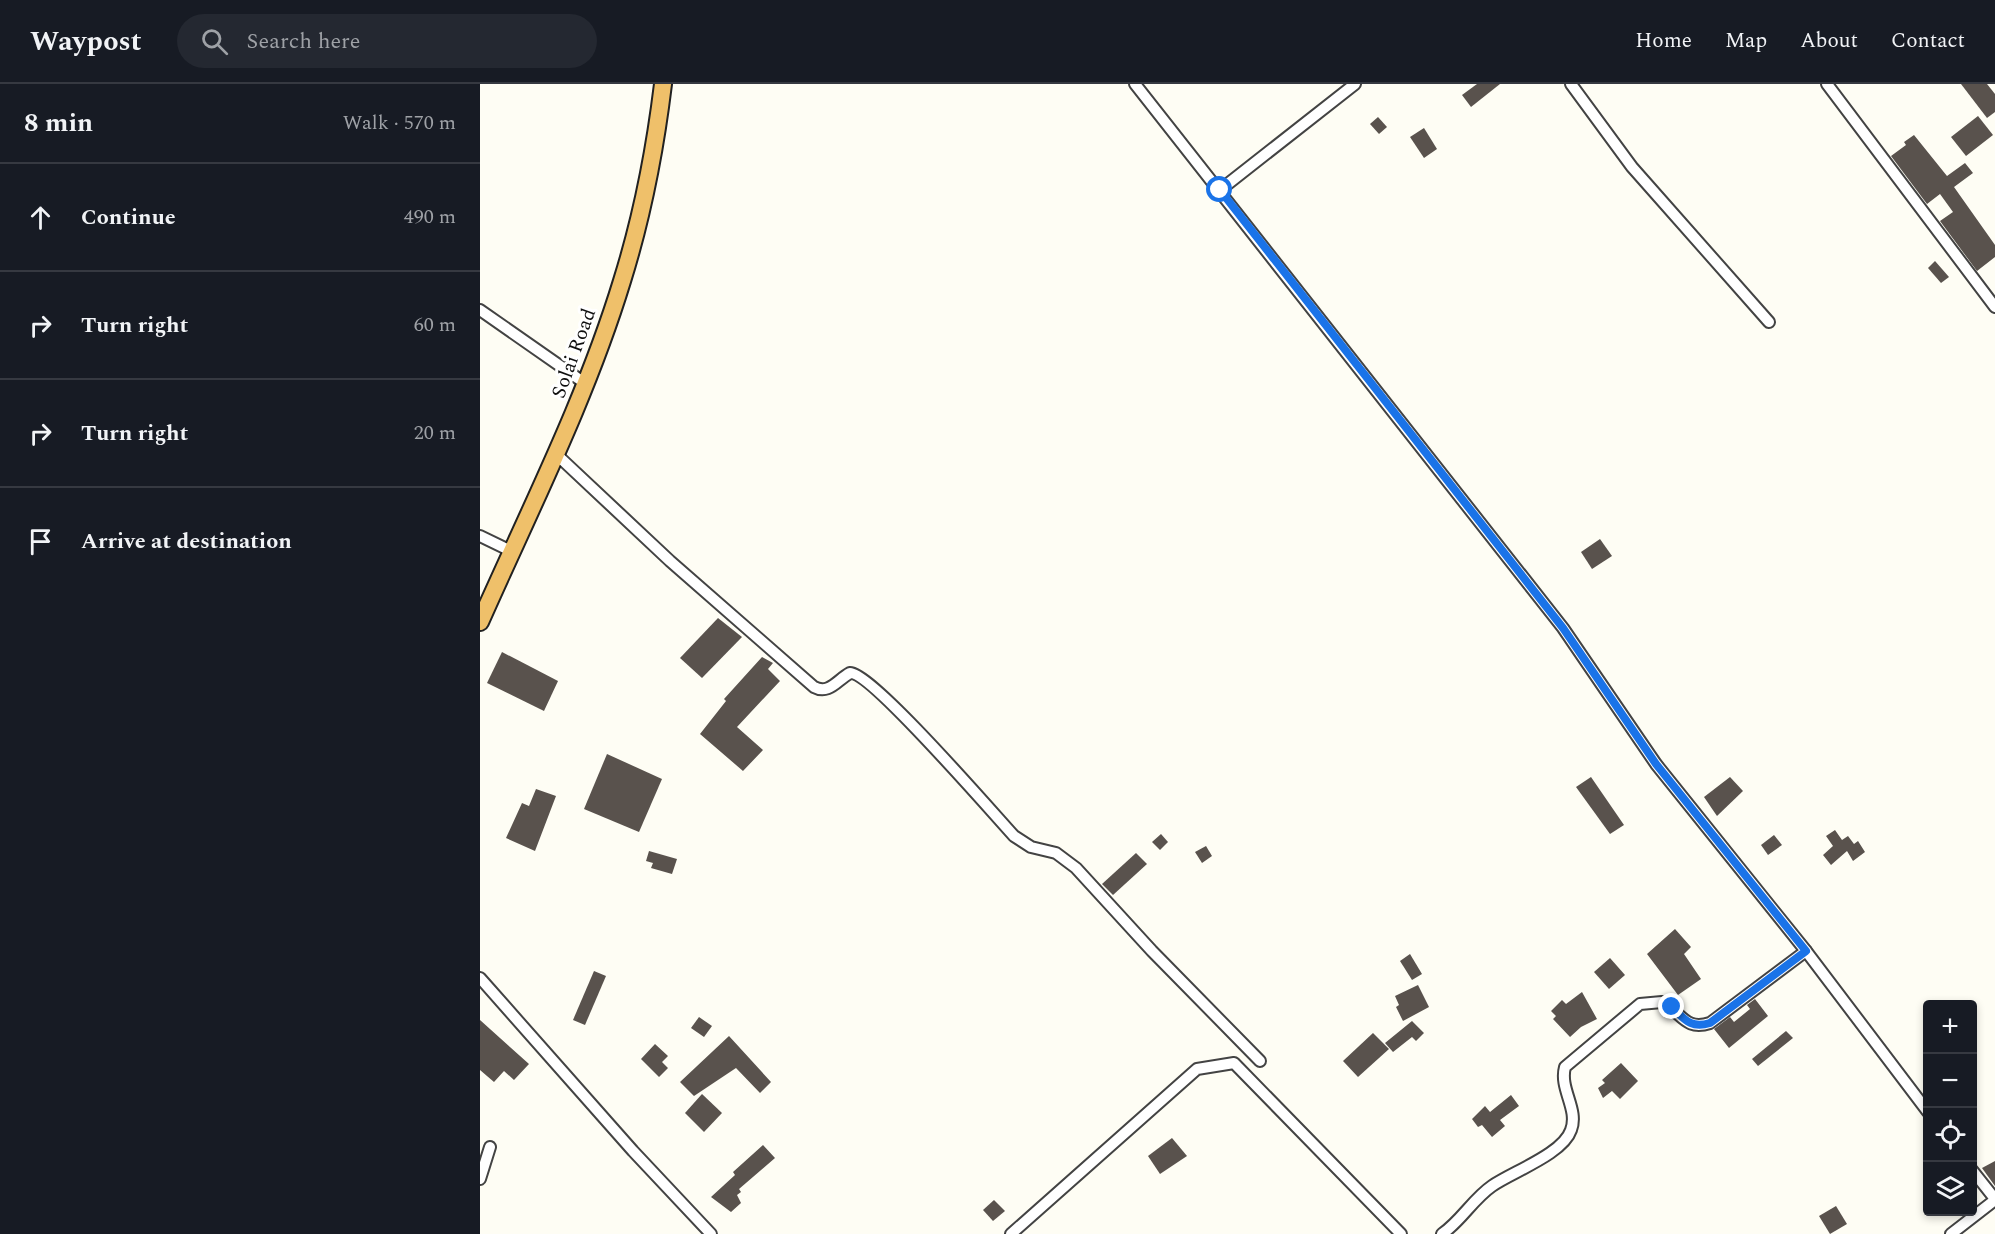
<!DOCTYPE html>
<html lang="en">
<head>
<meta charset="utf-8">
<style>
  body { margin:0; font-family:Spectral,serif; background:#242831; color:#f1f3f6 }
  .controls { position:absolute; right:18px; bottom:18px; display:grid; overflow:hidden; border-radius:6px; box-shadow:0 3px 9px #0003 }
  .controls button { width:54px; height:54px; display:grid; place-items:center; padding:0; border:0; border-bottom:2px solid #363941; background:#171b24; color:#f1f3f6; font:30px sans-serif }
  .stop { position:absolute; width:18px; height:18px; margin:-14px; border:4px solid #1a73e8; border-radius:50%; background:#fff }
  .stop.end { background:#1a73e8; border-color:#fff; box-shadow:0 2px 6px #0008 }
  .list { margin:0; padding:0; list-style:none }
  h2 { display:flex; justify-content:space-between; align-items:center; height:78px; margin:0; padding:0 24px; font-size:26px }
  h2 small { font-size:20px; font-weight:400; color:#9ea1a6 }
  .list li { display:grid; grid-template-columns:39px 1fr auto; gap:18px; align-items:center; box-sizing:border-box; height:108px; padding:0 24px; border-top:2px solid #363941 }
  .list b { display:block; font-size:22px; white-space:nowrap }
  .list em { font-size:20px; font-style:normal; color:#9ea1a6 }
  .icon { flex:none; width:33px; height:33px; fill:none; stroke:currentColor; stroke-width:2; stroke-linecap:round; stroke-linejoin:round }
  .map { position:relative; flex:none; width:1515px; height:1150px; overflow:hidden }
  header { display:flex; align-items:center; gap:36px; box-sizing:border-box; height:84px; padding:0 30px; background:#171b24; border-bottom:2px solid #363941 }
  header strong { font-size:28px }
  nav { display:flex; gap:33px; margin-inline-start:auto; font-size:21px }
  .search { width:420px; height:54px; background:#242831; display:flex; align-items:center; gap:15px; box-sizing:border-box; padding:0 21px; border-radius:33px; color:#9ea1a6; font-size:22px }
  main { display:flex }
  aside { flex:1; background:#171b24 }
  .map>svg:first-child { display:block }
</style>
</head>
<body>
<header>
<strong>Waypost</strong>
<div class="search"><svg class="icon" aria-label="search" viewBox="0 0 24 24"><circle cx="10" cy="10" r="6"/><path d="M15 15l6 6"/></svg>Search here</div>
<nav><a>Home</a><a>Map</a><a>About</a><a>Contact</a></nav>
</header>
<main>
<aside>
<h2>8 min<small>Walk · 570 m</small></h2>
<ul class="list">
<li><svg class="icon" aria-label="ahead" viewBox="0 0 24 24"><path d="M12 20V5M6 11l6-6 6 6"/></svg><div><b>Continue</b></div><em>490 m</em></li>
<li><svg class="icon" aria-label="right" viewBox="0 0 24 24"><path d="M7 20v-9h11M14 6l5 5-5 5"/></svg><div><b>Turn right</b></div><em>60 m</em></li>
<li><svg class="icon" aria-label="right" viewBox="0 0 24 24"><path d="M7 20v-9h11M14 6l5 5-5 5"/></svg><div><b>Turn right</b></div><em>20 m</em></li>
<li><svg class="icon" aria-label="arrive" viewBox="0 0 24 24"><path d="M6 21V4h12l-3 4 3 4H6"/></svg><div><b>Arrive at destination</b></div></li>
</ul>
</aside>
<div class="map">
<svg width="1515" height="1150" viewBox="0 0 1515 1150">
  <rect width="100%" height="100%" fill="#fefdf4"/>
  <!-- building -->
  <g fill="#59524d">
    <path d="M997 0H1020L991 23 982 11Z"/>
    <path d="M1481 0H1507L1515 10V28L1507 34Z"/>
    <path d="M1498 32 1513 51 1486 72 1471 53Z"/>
    <path d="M898 33 907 43 899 50 890 40Z"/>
    <path d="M944 44 957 65 944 74 930 53Z"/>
    <path d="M1434 51 1467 92 1485 79 1493 89 1474 103 1515 161V173L1497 187 1460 137 1473 128 1460 110 1447 120 1411 72 1426 61 1424 58Z"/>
    <path d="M1455 177 1469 193 1461 199 1448 184Z"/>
    <path d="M1120 455 1132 472 1112 485 1101 468Z"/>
    <path d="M238 534 262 553 222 594 200 574Z"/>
    <path d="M22 568 78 597 64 627 7 599Z"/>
    <path d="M282 573 293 579 288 585 300 597 257 643 283 666 263 687 220 650 246 617 244 615Z"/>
    <path d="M127 670 182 695 159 748 104 725Z"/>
    <path d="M1111 693 1144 741 1130 750 1096 703Z"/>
    <path d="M1250 693 1263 707 1237 732 1224 713Z"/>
    <path d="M56 705 76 712 55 767 26 754 42 719 49 722Z"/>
    <path d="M1355 746 1362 756 1368 752 1374 760 1378 757 1385 768 1373 777 1367 767 1351 781 1343 771 1353 762 1346 752Z"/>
    <path d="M681 750 688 758 680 766 672 758Z"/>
    <path d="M1294 751 1302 761 1288 771 1281 761Z"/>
    <path d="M726 762 732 772 722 779 715 768Z"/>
    <path d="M169 767 197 775 192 790 171 784 173 779 166 777Z"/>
    <path d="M656 769 667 780 633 811 622 800Z"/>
    <path d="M1195 845 1211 863 1204 870 1221 895 1198 911 1167 870Z"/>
    <path d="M930 870 942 890 932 896 920 877Z"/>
    <path d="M1130 874 1145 891 1129 905 1114 888Z"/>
    <path d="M114 887 126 892 105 941 93 936Z"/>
    <path d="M938 901 949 923 923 937 916 923 919 921 915 912Z"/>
    <path d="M1102 908 1117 935 1101 943 1090 953 1073 935 1076 932 1071 927 1082 916 1086 920Z"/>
    <path d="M1275 915 1288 932 1249 964 1234 945 1250 933 1254 938 1270 925 1267 921Z"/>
    <path d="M219 933 232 942 224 953 211 944Z"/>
    <path d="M0 936 49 980 34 996 24 987 14 998 0 986Z"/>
    <path d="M932 937 944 949 936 957 932 953 913 968 905 959Z"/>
    <path d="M1306 947 1313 954 1278 982 1272 975Z"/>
    <path d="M893 949 909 965 878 993 863 977Z"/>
    <path d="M249 952 291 998 280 1009 256 984 214 1012 200 998Z"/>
    <path d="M175 960 188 972 182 978 188 984 179 993 161 975Z"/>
    <path d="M1141 979 1158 997 1140 1015 1132 1007 1123 1014 1118 1004 1125 999 1122 996Z"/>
    <path d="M222 1010 242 1029 224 1048 205 1029Z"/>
    <path d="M1031 1011 1039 1022 1020 1036 1025 1042 1012 1053 1002 1041 998 1043 992 1035 1005 1022 1010 1028Z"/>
    <path d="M692 1054 707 1072 680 1090 668 1072Z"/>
    <path d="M283 1061 295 1074 259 1105 261 1108 257 1111 261 1119 251 1128 231 1113 255 1091 253 1088Z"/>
    <path d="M1515 1077V1102L1502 1084Z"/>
    <path d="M514 1116 525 1127 513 1137 503 1126Z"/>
    <path d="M1356 1122 1367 1140 1350 1150 1339 1132Z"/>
  </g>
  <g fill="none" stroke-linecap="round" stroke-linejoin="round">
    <defs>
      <g id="minor">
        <path d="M655 0 1083 544 1176 680 1326 867 1448 1028"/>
        <path d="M1091 0 1152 83 1289 238"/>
        <path d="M1347 0 1515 223"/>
        <path d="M740 106 875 0"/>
        <path d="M0 226 106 300"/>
        <path d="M76 370 190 477 334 603C349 611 357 596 370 589 391 588 512 728 534 752L551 763 576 769 596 784 672 867 780 977"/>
        <path d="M0 452 31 467"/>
        <path d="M0 894 153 1067 231 1150"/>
        <path d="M1492 1086 1515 1115"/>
        <path d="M0 1095 10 1063"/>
        <path d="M531 1150 717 985 754 979 921 1150"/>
        <path d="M962 1150C981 1137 993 1115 1012 1102 1032 1088 1083 1070 1091 1046 1099 1025 1079 1005 1085 983L1160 920 1182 918C1202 929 1205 947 1230 939L1326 867"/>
        <path d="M1471 1150 1515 1116"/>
      </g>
      <path id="trunk" d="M0 538C50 425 106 315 142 197 162 133 175 66 183 0"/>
    </defs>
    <!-- minor casing -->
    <use href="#minor" stroke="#434343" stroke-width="14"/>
    <!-- trunk casing -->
    <use href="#trunk" stroke="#212121" stroke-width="20"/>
    <!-- minor -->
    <use href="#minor" stroke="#fff" stroke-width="10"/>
    <!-- trunk -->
    <use href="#trunk" stroke="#efc06a" stroke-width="16"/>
  </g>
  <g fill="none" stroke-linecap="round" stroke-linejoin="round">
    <!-- route -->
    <path stroke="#1a73e8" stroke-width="8" d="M740 106 1083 544 1176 680 1326 867 1230 939C1211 945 1205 936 1192 923"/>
  </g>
  <g text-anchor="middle" stroke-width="6" stroke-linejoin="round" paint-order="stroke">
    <!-- street labels -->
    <g font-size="20" fill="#101010" stroke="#fff">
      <text transform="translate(93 269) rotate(-70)" y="7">Solai Road</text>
    </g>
  </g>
</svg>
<div class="controls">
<button>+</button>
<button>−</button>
<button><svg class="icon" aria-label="locate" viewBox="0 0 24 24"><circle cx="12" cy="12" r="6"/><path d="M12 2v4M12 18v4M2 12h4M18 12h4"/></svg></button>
<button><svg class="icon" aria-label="layers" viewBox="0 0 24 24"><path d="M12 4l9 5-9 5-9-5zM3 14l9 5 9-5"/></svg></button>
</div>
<div class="stop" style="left:740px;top:106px"></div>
<div class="stop end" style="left:1192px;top:923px"></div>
</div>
</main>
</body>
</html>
